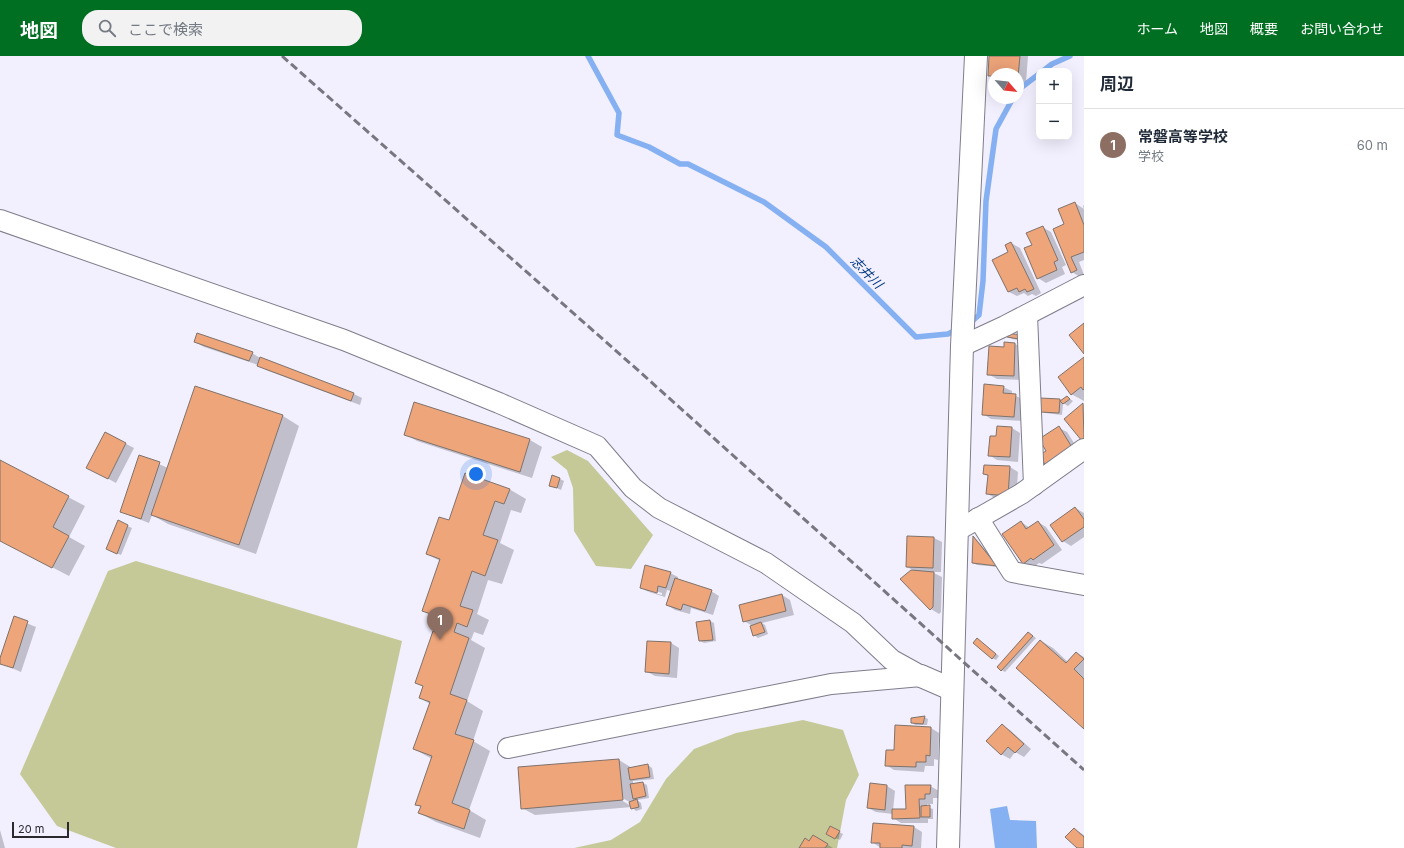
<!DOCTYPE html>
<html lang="ja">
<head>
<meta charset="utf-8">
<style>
  body { margin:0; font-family:Inter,"Noto Sans JP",sans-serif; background:#f2f2f3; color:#1f2937 }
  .controls { position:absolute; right:12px; top:12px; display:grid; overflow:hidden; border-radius:8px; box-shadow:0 4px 16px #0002 }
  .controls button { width:36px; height:36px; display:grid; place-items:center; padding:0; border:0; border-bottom:1px solid #e0e1e3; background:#fff; color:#1f2937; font:20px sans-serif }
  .compass { position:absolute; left:988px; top:12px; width:36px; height:36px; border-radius:50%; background:#fff; box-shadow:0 4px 16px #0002; rotate:118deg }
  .scale { position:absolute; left:12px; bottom:10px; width:57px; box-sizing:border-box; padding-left:4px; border:2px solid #2a292e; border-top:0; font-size:11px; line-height:14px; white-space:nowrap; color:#2a292e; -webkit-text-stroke:3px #f2effe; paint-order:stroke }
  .you { position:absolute; left:476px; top:418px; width:14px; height:14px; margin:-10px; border:3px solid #fff; border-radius:50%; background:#1a73e8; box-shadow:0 0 0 6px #1a73e833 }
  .badge { display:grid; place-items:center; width:26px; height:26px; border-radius:50%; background:#006f21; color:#fff; font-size:13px; font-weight:700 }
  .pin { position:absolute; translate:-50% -33px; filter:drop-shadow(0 1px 2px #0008) }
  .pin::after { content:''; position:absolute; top:21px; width:14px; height:12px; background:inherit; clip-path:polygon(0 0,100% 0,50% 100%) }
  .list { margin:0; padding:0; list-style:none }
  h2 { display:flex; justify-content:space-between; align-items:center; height:52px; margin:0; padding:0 16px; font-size:17px }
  h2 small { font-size:13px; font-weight:400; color:#747a83 }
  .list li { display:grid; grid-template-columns:26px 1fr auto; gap:12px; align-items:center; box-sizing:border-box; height:72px; padding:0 16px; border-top:1px solid #e0e1e3 }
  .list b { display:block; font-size:15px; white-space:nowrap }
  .list p { margin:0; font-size:13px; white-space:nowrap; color:#747a83 }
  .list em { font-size:13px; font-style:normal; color:#747a83 }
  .icon { flex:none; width:22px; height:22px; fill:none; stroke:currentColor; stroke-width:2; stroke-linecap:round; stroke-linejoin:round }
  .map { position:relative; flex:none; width:1084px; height:792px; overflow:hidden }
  header { display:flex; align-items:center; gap:24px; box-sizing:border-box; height:56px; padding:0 20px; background:#006f21; color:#fff }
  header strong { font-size:19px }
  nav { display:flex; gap:22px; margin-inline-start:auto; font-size:14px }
  .search { width:280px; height:36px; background:#f2f2f3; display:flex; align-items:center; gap:10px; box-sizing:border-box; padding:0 14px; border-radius:16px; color:#747a83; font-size:15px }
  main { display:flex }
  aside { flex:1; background:#fff }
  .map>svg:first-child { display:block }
</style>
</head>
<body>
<header>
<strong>地図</strong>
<div class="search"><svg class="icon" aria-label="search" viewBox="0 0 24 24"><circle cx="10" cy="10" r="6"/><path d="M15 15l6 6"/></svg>ここで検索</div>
<nav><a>ホーム</a><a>地図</a><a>概要</a><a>お問い合わせ</a></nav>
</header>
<main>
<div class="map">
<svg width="1084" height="792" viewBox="0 0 1084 792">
  <rect width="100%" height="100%" fill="#f2effe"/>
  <!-- green -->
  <g fill="#c5c998">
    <path d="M567 394 588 405 653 479 631 513 596 510 574 475 573 432 567 414 551 401Z"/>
    <path d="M136 505 402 585 357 792H116L57 770 20 718 108 515Z"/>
    <path d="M803 664 843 674 859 719 846 744 837 792H574L611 784 640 766 666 723 694 693 736 677Z"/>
  </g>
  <!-- water -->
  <path fill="#85b0f1" d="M1007 750 1010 764 1036 765 1037 792H995L990 753Z"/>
  <!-- shadow -->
  <g fill="#0003" fill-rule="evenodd">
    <path d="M990 0H1028L1026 26 1018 25V18H994V22L989 19Z"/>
    <path d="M1075 147 1084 153 1083 150 1084 149V204L1079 206 1084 219 1080 221 1072 216 1065 169Z"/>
    <path d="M1042 171 1051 176 1066 209 1062 211 1065 218 1046 227 1038 222 1033 189Z"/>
    <path d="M1011 187 1020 192 1041 237 1036 240 1032 238 1028 240 1024 237 1017 240 1009 236 993 204 1009 196Z"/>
    <path d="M1009 278 1023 285 1012 283 1008 281Z"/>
    <path d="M195 286 252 297 260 302 354 338 362 342 360 349 266 314 258 309 204 291Z"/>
    <path d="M1005 287 1015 288 1023 292 1022 324 997 323 988 318 1005 292Z"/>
    <path d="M1084 302V345L1071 338Z"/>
    <path d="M1003 331 1012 335V338L1024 344 1022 365 991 363 983 358Z"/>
    <path d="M1067 341 1073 345 1068 350 1063 347 1062 359 1045 357 1041 355Z"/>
    <path d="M1083 349H1084V385Z"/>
    <path d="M283 360 299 370 256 498 168 468 152 459 149 467 121 456 140 400 168 412Z"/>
    <path d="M998 371 1012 372 1020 377 1018 406 997 404 989 399 997 381Z"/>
    <path d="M1059 372 1067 376 1081 398 1048 395Z"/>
    <path d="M105 377 134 392 116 427 96 416Z"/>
    <path d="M405 378 530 384 542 391 532 422 417 385Z"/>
    <path d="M0 405 85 450 69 481 85 490 69 520 0 484Z"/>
    <path d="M1010 411 1018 416 1016 444 996 443 988 438 989 420 984 418Z"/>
    <path d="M560 423 564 425 561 434 550 429Z"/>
    <path d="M509 433 526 443 521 457 511 454 500 487 514 494 502 528 488 524 477 558 489 564 483 579 474 576 471 584 485 592 467 645 483 655 473 685 490 695 469 754 486 764 480 782 436 766 419 757 421 751 417 748 432 703 414 693 430 648 420 642 424 631 416 627 441 579 445 566 423 554 440 505 427 498 450 466Z"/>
    <path d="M1075 452 1084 457V481L1071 490 1063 485 1052 469Z"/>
    <path d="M118 466 132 472 121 499 111 495Z"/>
    <path d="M1021 466 1030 472 1038 466 1046 471 1062 494 1042 508 1039 507 1032 512 1023 507Z"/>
    <path d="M934 482 942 486 941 516H932L942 521 941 556 939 558 931 553 915 515 907 511Z"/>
    <path d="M974 482 977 484 1000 511 977 509 973 507Z"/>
    <path d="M670 517 678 521V524L711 535 719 540 713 559 691 552 690 558 675 554 667 549 671 535 667 534 665 541 649 536 641 532ZM648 533 662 537V539L648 535Z"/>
    <path d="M782 539 790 544 794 559 762 567 765 569 768 578 758 582 754 579 751 569 744 565Z"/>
    <path d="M14 562 36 571 21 616 0 607Z"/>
    <path d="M710 565 714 567 716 585 704 587 700 585Z"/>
    <path d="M1029 577 1036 582 1005 616 1001 614Z"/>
    <path d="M1041 585 1053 592 1068 606 1077 597 1084 601V671Z"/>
    <path d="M648 586 671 587 679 592 677 622 655 620 646 615Z"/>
    <path d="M981 586 999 600 996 604 992 602Z"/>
    <path d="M924 661 928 663 927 669H915L912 666Z"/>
    <path d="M1002 669 1010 674 1031 693 1024 701 1015 696 1010 703 1001 698Z"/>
    <path d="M931 672 939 677 938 704 934 703V710H925L924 716 894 714 886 709 895 695Z"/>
    <path d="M619 704 632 712 648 709 652 712 654 723 633 725V729L643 727 647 729 649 742 637 744 641 747 642 753 636 755 632 751 535 759 522 752ZM619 740 631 747V750L618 742Z"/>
    <path d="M871 729 887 730 895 735 893 754H907L930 730 939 735 938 742H933V748H927V751L933 753V763H928V767H901L893 762V758L876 756 868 752Z"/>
    <path d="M830 771 843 778 840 784 827 778Z"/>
    <path d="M914 771 922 776 921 792H881L872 786Z"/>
    <path d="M1074 773 1084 779V792H1078Z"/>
    <path d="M0 774 5 792H0Z"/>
    <path d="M813 780 833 792H800L810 786Z"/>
  </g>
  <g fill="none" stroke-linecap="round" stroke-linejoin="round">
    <!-- stream -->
    <g stroke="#85b0f1" stroke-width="5.5">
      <path d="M588 0 619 57 617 79 649 91 680 108H688L764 146 826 191 916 281 948 278 958 273"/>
      <path d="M1043 15 1052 8 1070 0"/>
      <path d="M1018 34 1039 18"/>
      <path d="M969 268 979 259 983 225 986 145 996 73 1013 42"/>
    </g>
  </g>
  <!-- building -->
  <g fill="#efa57a" stroke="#7f726b">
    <path d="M989 0H1020L1018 21V18H994V20H988Z"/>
    <path d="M1075 146 1084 169V196L1071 201 1077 214 1071 217 1053 173 1064 168 1058 153Z"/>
    <path d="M1043 170 1058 204 1054 206 1057 214 1037 223 1024 192 1032 189 1026 177Z"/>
    <path d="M1011 186 1034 233 1027 236 1025 233 1019 236 1017 232 1008 236 992 204 1008 196 1005 189Z"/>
    <path d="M1084 267V298L1069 279Z"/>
    <path d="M197 277 253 296 249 305 194 286Z"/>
    <path d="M1008 277 1020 279 1019 283 1007 281Z"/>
    <path d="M1004 286 1015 287 1014 320 987 319 989 290 1004 291Z"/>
    <path d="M260 301 354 337 351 345 257 310Z"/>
    <path d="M1084 301V333L1083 334 1081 331 1071 339 1058 321Z"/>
    <path d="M984 328 1004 330 1003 337 1016 338 1014 361 982 359Z"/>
    <path d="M195 330 283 359 239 489 151 459Z"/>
    <path d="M1067 340 1070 343 1063 348 1060 345Z"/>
    <path d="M1040 342 1060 343 1059 357 1040 356Z"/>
    <path d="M414 346 530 383 520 416 404 379Z"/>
    <path d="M1083 347 1084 384 1082 385 1064 363Z"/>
    <path d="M997 370 1012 371 1010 401 988 400 990 380H996Z"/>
    <path d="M1059 370 1073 393 1046 410 1039 399 1046 395 1039 383Z"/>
    <path d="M105 376 126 387 108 423 86 412Z"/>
    <path d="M139 399 160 406 141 463 120 456Z"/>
    <path d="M0 404 69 440 53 471 69 480 52 512 0 485Z"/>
    <path d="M984 409 1010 410 1008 440 986 438 988 419 983 418Z"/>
    <path d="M465 417 510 433 504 448 495 445 483 479 498 484 485 520 472 515 460 550 473 554 467 571 457 567 454 576 469 582 450 638 467 644 455 678 474 684 452 747 470 754 464 773 418 757 421 750 415 749 432 700 413 693 430 646 419 642 423 630 415 627 433 575 440 577 445 563 422 555 440 503 426 498 439 461 449 464Z"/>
    <path d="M552 419 560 422 557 432 549 430Z"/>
    <path d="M1075 451 1084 463V471L1062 486 1050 469Z"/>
    <path d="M118 464 128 469 117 498 106 493Z"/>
    <path d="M1021 465 1026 473 1038 465 1054 489 1033 504 1031 502 1023 508 1002 478Z"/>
    <path d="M907 480 934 481 933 512 906 511Z"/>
    <path d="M973 480 997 510 972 507Z"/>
    <path d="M645 509 671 516 666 532 658 530 657 537 640 532Z"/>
    <path d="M911 514 934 516 933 551 930 554 900 523Z"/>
    <path d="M675 522 712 534 705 555 683 548 681 554 666 549Z"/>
    <path d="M782 538 786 555 743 566 739 549Z"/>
    <path d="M14 560 28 565 13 612 0 608V602Z"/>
    <path d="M710 564 713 584 699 585 696 566Z"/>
    <path d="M761 566 765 576 753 580 750 570Z"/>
    <path d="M1028 576 1033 580 1001 615 997 611Z"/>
    <path d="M977 582 996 598 992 603 973 587Z"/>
    <path d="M1040 584 1066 607 1076 596 1084 603 1074 613 1084 623V673L1016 612Z"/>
    <path d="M647 585 671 586 669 618 645 616Z"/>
    <path d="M925 660 923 668 911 667V662Z"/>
    <path d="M1002 668 1024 688 1015 697 1008 691 1001 699 986 685Z"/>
    <path d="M895 669 931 671 930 700 926 699V706H916V711L885 710 886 694H894Z"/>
    <path d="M619 703 623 744 521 753 518 711Z"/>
    <path d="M648 708 650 721 630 724 628 712Z"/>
    <path d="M643 726 646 740 633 743 630 728Z"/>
    <path d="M870 727 887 729 885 754 867 752Z"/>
    <path d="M905 729H931L930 738H925V743H919L920 762 892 763V753H906Z"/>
    <path d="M637 743 639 751 631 753 629 746Z"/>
    <path d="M930 749V761H921V750Z"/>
    <path d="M873 767 914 770 912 790 902 789V792H880V787H871Z"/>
    <path d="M830 770 840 775 835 783 826 778Z"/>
    <path d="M1074 772 1084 781V792H1077L1065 781Z"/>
    <path d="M813 779 828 788 825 792H799L805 782 809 785Z"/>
  </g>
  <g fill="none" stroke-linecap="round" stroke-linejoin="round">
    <defs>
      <g id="minor">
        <path d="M0 164 344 284 499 347 597 390 633 432 659 452 766 507 853 567 892 604 921 620"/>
        <path d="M1027 259 1034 429"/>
        <path d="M962 290 1005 270 1084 229"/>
        <path d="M978 462 1012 516 1084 529"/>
        <path d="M958 474 1021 438 1084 393"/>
        <path d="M508 692 831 628 921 620"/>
      </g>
      <g id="tertiary">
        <path d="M921 620 951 633"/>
        <path d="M948 792 962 290 976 0"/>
      </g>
    </defs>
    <!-- minor casing -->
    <use href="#minor" stroke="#7f7d8a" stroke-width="22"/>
    <!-- tertiary casing -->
    <use href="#tertiary" stroke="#7f7d8a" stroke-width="24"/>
    <!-- minor -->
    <use href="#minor" stroke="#fff" stroke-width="20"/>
    <!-- tertiary -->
    <use href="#tertiary" stroke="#fff" stroke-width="22"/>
    <!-- rail -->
    <path stroke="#78767f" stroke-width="3" stroke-dasharray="8 4" stroke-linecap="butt" d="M282 0 640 316 1084 714"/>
  </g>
  <g text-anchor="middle" stroke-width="3.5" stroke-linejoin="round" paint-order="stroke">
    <!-- water labels -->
    <g font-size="13" font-style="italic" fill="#003982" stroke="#f2effe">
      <text transform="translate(867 216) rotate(45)" y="5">志井川</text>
    </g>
  </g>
</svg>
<div class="controls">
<button>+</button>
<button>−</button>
</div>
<svg class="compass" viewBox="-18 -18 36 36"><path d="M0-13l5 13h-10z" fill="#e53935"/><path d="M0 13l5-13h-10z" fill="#747a83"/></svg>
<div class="scale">20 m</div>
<div class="you"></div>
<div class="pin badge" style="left:440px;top:584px;background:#8d6e63">1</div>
</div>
<aside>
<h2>周辺<small></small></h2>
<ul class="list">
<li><span class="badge" style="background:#8d6e63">1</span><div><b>常磐高等学校</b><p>学校</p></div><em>60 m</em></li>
</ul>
</aside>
</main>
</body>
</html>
